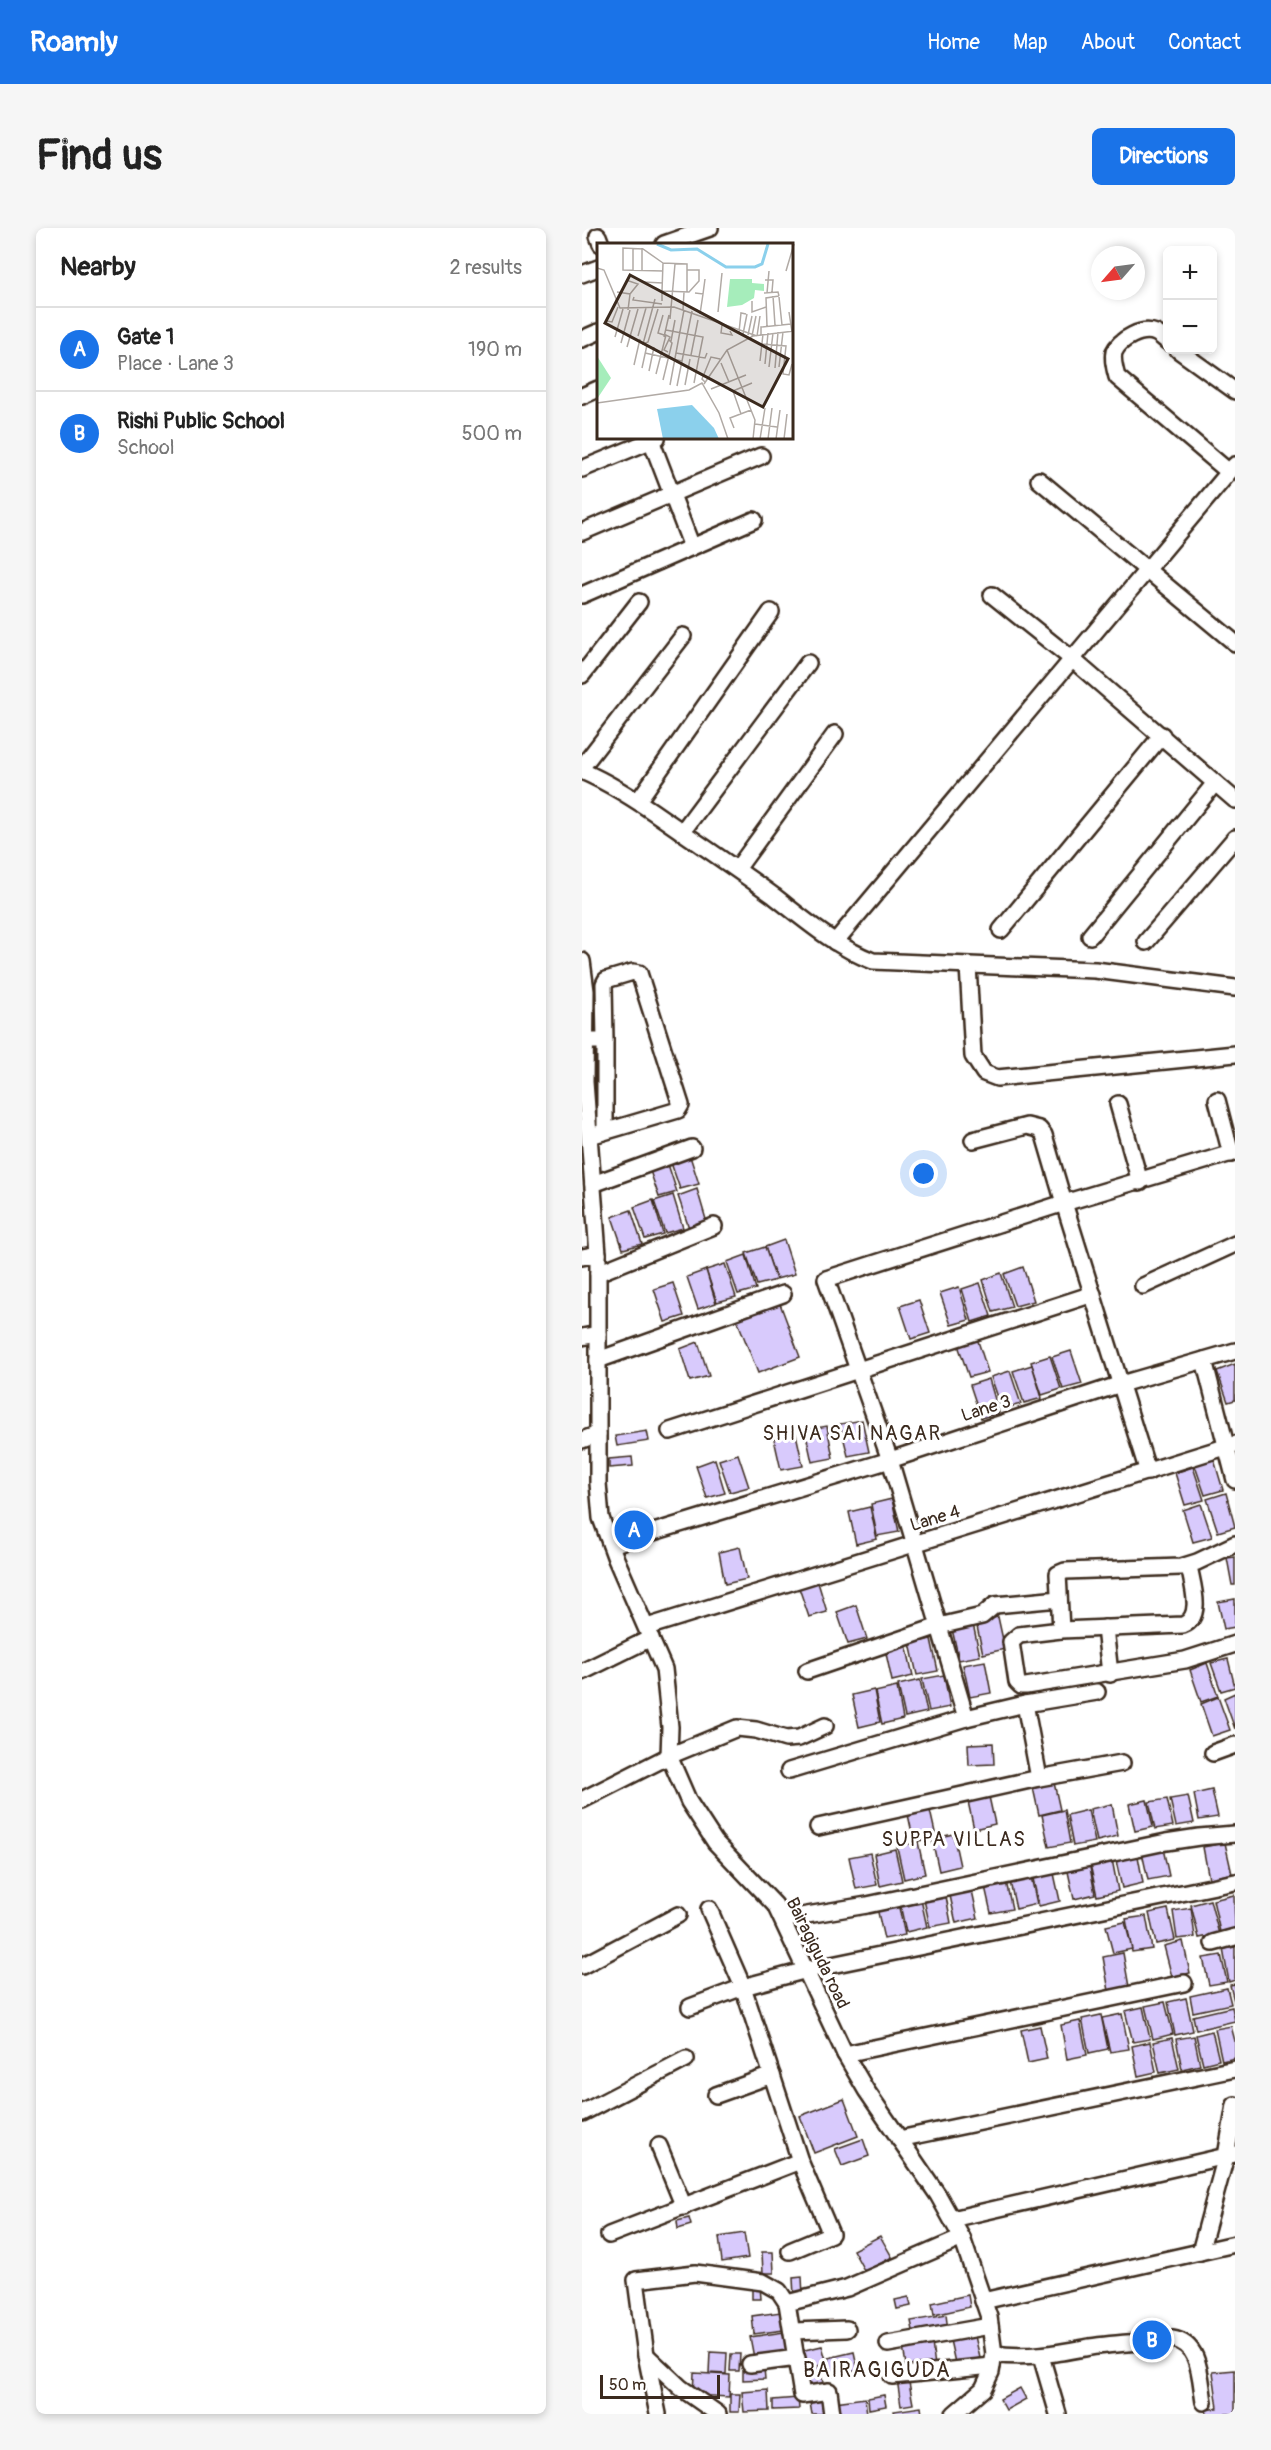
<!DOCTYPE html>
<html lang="en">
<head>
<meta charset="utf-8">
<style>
  body { margin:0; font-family:Pangolin,sans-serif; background:#f6f6f6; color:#222 }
  .controls { position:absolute; right:18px; top:18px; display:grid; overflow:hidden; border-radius:9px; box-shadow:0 3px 9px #0003 }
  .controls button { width:54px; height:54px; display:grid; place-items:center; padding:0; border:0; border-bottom:2px solid #e0e0e0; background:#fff; color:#222; font:30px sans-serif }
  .compass { position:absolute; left:509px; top:18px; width:54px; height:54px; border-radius:50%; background:#fff; box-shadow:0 3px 9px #0003; rotate:242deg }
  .scale { position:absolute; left:18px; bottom:15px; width:120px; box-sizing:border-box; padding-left:6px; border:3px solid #3b2a1e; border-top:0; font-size:16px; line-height:21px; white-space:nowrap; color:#3b2a1e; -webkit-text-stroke:4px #fff; paint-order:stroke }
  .you { position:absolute; left:342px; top:946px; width:21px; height:21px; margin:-15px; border:4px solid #fff; border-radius:50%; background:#1a73e8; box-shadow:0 0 0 9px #1a73e833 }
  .badge { display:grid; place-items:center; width:39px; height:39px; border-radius:50%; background:#1a73e8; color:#fff; font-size:20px; font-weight:700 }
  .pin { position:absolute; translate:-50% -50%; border:3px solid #fff; box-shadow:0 2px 6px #0006 }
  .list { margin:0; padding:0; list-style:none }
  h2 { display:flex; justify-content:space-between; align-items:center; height:78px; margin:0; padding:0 24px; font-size:26px }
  h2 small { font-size:20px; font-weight:400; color:#767676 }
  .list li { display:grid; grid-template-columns:39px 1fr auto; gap:18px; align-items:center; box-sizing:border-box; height:84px; padding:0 24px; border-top:2px solid #e0e0e0 }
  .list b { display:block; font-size:22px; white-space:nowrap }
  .list p { margin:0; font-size:20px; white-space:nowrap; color:#767676 }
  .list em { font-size:20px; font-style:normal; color:#767676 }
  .map { position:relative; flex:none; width:653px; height:2186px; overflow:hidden; border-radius:9px }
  header { display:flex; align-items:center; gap:36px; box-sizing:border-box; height:84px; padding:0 30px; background:#1a73e8; color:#fff }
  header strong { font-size:28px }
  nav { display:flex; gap:33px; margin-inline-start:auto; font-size:21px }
  .intro { display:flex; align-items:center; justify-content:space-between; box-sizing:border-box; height:144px; padding:0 36px }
  h1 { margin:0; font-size:42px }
  .button { padding:15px 27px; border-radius:9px; background:#1a73e8; color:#fff; font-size:21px; font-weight:700 }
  main { display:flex; gap:36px; padding:0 36px }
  aside { flex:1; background:#fff; border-radius:9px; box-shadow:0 3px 9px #0003 }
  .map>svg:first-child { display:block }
</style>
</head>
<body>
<header>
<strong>Roamly</strong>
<nav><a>Home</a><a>Map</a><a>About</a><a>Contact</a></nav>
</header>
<div class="intro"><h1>Find us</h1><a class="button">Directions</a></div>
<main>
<aside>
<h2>Nearby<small>2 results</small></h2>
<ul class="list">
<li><span class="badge">A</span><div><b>Gate 1</b><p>Place · Lane 3</p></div><em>190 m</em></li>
<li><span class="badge">B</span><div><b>Rishi Public School</b><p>School</p></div><em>500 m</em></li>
</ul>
</aside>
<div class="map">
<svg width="653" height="2186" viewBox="0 0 653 2186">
  <rect width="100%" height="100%" fill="#fff"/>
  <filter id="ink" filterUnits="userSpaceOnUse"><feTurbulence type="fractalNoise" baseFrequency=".0167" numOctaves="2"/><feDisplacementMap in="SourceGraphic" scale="12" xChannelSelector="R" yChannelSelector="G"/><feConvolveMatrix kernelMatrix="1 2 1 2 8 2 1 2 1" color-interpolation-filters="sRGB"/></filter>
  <g filter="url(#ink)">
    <!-- building -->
    <g fill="#d8cafc" stroke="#3b2a1e" stroke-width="1.5">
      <path d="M106 922 117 956 98 961 87 929Z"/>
      <path d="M84 930 95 964 77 969 66 937Z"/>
      <path d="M115 961 125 995 107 1000 96 968Z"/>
      <path d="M91 967 101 1000 83 1005 72 973Z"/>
      <path d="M71 972 81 1006 63 1011 52 979Z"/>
      <path d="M49 982 60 1016 41 1021 30 989Z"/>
      <path d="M202 1012 213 1046 194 1051 183 1019Z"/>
      <path d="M183 1019 194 1052 175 1057 164 1025Z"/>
      <path d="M164 1027 174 1061 156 1066 145 1034Z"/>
      <path d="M143 1036 154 1069 135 1074 124 1042Z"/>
      <path d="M441 1039 452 1073 433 1078 422 1046Z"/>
      <path d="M124 1042 134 1075 116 1081 105 1049Z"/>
      <path d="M419 1045 430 1079 411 1084 401 1052Z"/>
      <path d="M91 1055 102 1088 83 1094 72 1061Z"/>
      <path d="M398 1055 409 1088 390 1094 380 1061Z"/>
      <path d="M377 1059 387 1092 369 1097 358 1065Z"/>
      <path d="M337 1072 348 1105 329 1111 318 1078Z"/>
      <path d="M197 1073 218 1129 176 1145 154 1089Z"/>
      <path d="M395 1110 406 1144 387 1149 376 1117Z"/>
      <path d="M116 1114 127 1148 108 1153 98 1121Z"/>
      <path d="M489 1123 500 1156 481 1161 470 1129Z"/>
      <path d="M468 1128 479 1161 460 1167 449 1134Z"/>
      <path d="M653 1136V1172L646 1174 635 1143Z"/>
      <path d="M450 1137 460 1170 442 1175 431 1143Z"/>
      <path d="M428 1143 439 1176 420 1181 409 1149Z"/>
      <path d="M407 1151 417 1185 399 1190 388 1157Z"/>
      <path d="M280 1192 287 1224 266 1228 258 1196Z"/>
      <path d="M245 1198 251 1230 230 1234 223 1202Z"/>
      <path d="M65 1203 67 1213 35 1218 33 1208Z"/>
      <path d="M214 1206 221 1238 199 1242 192 1211Z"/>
      <path d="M156 1226 167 1259 148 1264 137 1232Z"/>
      <path d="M631 1228 641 1262 623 1267 612 1235Z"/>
      <path d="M50 1229 51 1238 27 1240V1231Z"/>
      <path d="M133 1231 143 1265 125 1270 114 1238Z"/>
      <path d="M611 1239 622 1272 603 1277 593 1245Z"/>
      <path d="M644 1265 653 1299 636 1304 625 1271Z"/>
      <path d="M310 1271 317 1304 295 1308 289 1276Z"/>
      <path d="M619 1276 630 1309 611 1314 601 1282Z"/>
      <path d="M288 1279 295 1311 274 1316 267 1284Z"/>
      <path d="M54 1291 60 1314 50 1321 46 1294Z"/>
      <path d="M158 1319 165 1351 143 1356 137 1324Z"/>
      <path d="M653 1329V1357H650L645 1330Z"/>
      <path d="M235 1351 245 1384 227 1389 216 1357Z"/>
      <path d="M653 1371V1399L642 1401 636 1374Z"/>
      <path d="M274 1377 285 1411 266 1416 255 1384Z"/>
      <path d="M416 1389 423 1421 401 1426 394 1394Z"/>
      <path d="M391 1396 398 1428 377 1432 370 1401Z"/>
      <path d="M349 1411 356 1443 335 1447 328 1415Z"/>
      <path d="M324 1416 331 1448 310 1453 303 1421Z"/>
      <path d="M646 1431 653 1459 639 1463 629 1435Z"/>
      <path d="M403 1433 409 1465 388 1469 381 1437Z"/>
      <path d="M625 1435 636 1468 619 1474 608 1442Z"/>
      <path d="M362 1447 368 1479 347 1483 340 1451Z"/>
      <path d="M338 1452 345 1484 323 1489 316 1457Z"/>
      <path d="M315 1459 321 1491 300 1496 293 1464Z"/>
      <path d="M292 1462 298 1494 277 1499 270 1467Z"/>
      <path d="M653 1465V1501L642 1470Z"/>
      <path d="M636 1469 648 1502 630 1508 619 1476Z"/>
      <path d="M411 1515 412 1536 387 1537 386 1516Z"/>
      <path d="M471 1550 478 1582 457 1587 450 1555Z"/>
      <path d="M630 1562 636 1589 617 1592 612 1566Z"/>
      <path d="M406 1564 413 1596 392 1601 385 1569Z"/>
      <path d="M606 1568 612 1595 594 1598 588 1571Z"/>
      <path d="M585 1571 591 1598 573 1601 567 1574Z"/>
      <path d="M565 1572 571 1599 553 1603 547 1576Z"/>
      <path d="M530 1576 536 1608 515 1613 508 1581Z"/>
      <path d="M347 1578 354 1609 332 1614 325 1582Z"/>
      <path d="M482 1582 488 1615 467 1619 460 1587Z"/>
      <path d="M506 1582 513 1614 491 1618 485 1587Z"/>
      <path d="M371 1606 378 1638 357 1643 350 1611Z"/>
      <path d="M336 1614 343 1646 322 1651 315 1619Z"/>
      <path d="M643 1615 650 1646 627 1651 621 1619Z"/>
      <path d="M580 1616 587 1648 566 1652 559 1620Z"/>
      <path d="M313 1621 320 1653 298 1658 292 1626Z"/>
      <path d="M555 1623 561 1655 540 1660 533 1628Z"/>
      <path d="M288 1625 295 1657 274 1661 267 1629Z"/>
      <path d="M530 1631 536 1663 515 1668 508 1636Z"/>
      <path d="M507 1634 513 1666 492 1671 485 1639Z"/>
      <path d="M471 1641 478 1673 457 1678 450 1646Z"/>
      <path d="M448 1644 455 1676 434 1681 427 1649Z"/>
      <path d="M423 1649 430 1681 409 1685 402 1654Z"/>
      <path d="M389 1658 396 1690 374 1695 367 1663Z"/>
      <path d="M363 1663 369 1695 348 1699 341 1667Z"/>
      <path d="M338 1667 345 1699 324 1704 317 1672Z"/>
      <path d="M652 1667 653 1700 638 1704 631 1672Z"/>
      <path d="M628 1672 637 1706 617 1710 609 1677Z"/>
      <path d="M316 1675 323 1707 302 1711 295 1680Z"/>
      <path d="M609 1680 613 1709 595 1711 591 1683Z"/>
      <path d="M586 1681 593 1712 574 1716 567 1685Z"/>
      <path d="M564 1688 570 1721 550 1724 544 1691Z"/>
      <path d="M543 1694 550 1721 531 1725 524 1698Z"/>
      <path d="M601 1713 608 1745 590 1749 582 1718Z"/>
      <path d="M653 1719V1752L647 1754 641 1721Z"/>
      <path d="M541 1725 547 1759 527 1763 521 1729Z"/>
      <path d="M639 1727 645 1754 627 1757 621 1730Z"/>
      <path d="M653 1756V1777L648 1757Z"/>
      <path d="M645 1760 649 1776 611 1784 608 1768Z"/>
      <path d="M604 1770 611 1803 593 1807 586 1774Z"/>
      <path d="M583 1774 591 1806 571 1811 563 1778Z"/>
      <path d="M561 1779 568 1811 551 1814 543 1783Z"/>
      <path d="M650 1779 653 1793 614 1802 611 1788Z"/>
      <path d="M540 1786 547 1821 528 1824 520 1790Z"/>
      <path d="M519 1787 526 1821 507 1825 500 1791Z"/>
      <path d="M498 1793 505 1827 485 1831 479 1797Z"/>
      <path d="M458 1798 465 1831 446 1835 439 1802Z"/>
      <path d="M649 1798 653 1813V1830L640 1833 633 1801Z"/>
      <path d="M630 1803 637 1832 621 1836 614 1807Z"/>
      <path d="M612 1808 618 1837 600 1841 594 1811Z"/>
      <path d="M590 1810 597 1841 578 1845 571 1814Z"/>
      <path d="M568 1814 574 1844 556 1848 550 1818Z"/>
      <path d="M262 1871 276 1908 232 1925 218 1888Z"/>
      <path d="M281 1911 287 1928 260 1938 253 1921Z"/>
      <path d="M107 1990 109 1997 96 2001 95 1993Z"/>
      <path d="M162 2005 166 2030 140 2034 137 2009Z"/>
      <path d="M298 2008 310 2029 283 2044 271 2022Z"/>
      <path d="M180 2024H191L192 2045H181Z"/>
      <path d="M220 2049 221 2068H212L211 2050Z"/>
      <path d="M170 2058H178L179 2071H170Z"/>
      <path d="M386 2067 388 2079 352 2087 350 2075Z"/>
      <path d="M327 2069 329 2078 315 2081 313 2072Z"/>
      <path d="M199 2084 202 2102 172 2106 170 2088Z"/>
      <path d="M364 2087 366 2102 332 2107 329 2093Z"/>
      <path d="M202 2104 205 2125 172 2130 168 2109Z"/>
      <path d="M393 2108 398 2130 373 2135 368 2112Z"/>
      <path d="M350 2115 353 2138 325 2143 321 2119Z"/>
      <path d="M240 2118 245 2135 236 2138 242 2157 225 2163 214 2124Z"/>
      <path d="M128 2124 145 2125 144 2146 127 2145Z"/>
      <path d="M272 2124 276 2142 250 2148 246 2130Z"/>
      <path d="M149 2126H158L157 2143H148Z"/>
      <path d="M182 2140 183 2151 161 2152V2142Z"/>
      <path d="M653 2142V2186H625L624 2182 636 2180 631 2144Z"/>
      <path d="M112 2145 148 2147 147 2169 111 2167Z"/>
      <path d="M326 2149 331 2176 319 2178 315 2151Z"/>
      <path d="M438 2160 444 2171 424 2182 418 2171Z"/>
      <path d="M186 2162 187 2183 162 2184 160 2164Z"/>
      <path d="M148 2166H158L157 2184H148Z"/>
      <path d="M302 2167 304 2178 287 2181 286 2170Z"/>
      <path d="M216 2170 217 2181 191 2182V2172Z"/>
      <path d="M283 2170 285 2186H255L253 2174Z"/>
      <path d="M245 2172 248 2186H230L228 2175Z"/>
      <path d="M339 2179 340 2186H313L312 2183Z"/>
    </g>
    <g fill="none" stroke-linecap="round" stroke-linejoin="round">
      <defs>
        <g id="minor">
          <path d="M16 8 19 16"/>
          <path d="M82 16 128 0"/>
          <path d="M0 46 16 40"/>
          <path d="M0 111 16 104"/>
          <path d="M586 114C582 111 578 107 574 105 560 99 538 111 532 124 530 131 533 142 535 149L647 244"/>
          <path d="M596 122 653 163"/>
          <path d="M0 168 16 161"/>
          <path d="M69 212 110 319"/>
          <path d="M0 241 75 210"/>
          <path d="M457 252 653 415"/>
          <path d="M0 304 179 228"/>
          <path d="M0 367 172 292"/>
          <path d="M410 367 490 431 653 572"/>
          <path d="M0 447 57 374"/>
          <path d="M0 539 101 408"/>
          <path d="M0 543C30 556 56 573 83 592 119 617 156 642 192 668 223 692 254 719 291 733L513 742 653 760"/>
          <path d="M56 573 189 384"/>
          <path d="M100 604 226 435"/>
          <path d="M155 641 253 506"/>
          <path d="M419 702 580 507"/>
          <path d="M508 708 633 555"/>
          <path d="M253 714 653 237"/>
          <path d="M564 714 653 610"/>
          <path d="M0 733 4 763 3 854 16 1026V1255L19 1290 34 1331 82 1441 88 1499 87 1528 107 1574 133 1614 193 1677 263 1826 284 1862 356 1967 380 2010 407 2089 412 2126 409 2144 401 2161 372 2186"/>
          <path d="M386 737 391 828 402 845 415 850 653 826"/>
          <path d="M3 813H23L22 756 24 752 51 744 57 745 99 877 96 882 8 908"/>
          <path d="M23 813V902"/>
          <path d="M635 872 649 926"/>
          <path d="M536 876 558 954"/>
          <path d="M391 912 445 898 457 901 462 907 482 975 653 924"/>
          <path d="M11 956 110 920"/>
          <path d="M0 1029 16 1026"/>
          <path d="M16 1045 132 998"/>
          <path d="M561 1058 653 1016"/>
          <path d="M0 1109 16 1106"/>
          <path d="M16 1132 201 1066"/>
          <path d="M622 1132 653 1252"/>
          <path d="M88 1203 511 1066"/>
          <path d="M0 1212 16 1206"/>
          <path d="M29 1317 308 1232 539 1156 653 1123"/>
          <path d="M607 1338C610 1356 622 1389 601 1397L479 1402 437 1407 429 1414 435 1454 439 1458H444L603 1432 653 1416"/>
          <path d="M65 1399 653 1216"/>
          <path d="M523 1400 528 1446"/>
          <path d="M479 1402 476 1346 483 1343 599 1339 615 1334 653 1316"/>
          <path d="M225 1443 357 1398 400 1388 413 1377 477 1371"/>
          <path d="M0 1444 69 1410"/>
          <path d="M384 1490 308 1232 244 1051 482 975 566 1244"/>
          <path d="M631 1525 653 1517"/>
          <path d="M207 1543 384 1490 443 1476 515 1464"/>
          <path d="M457 1550 540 1535"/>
          <path d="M0 1572 87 1528 155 1500 174 1502 204 1511 217 1510 243 1498"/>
          <path d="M236 1599 457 1550 443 1476"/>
          <path d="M127 1681 161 1759 218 1933 249 2006 208 2023"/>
          <path d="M201 1691 285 1677 584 1614 617 1609 653 1606"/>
          <path d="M631 1715 653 1709"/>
          <path d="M0 1738 96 1687"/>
          <path d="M108 1779 161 1759 225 1742 653 1654"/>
          <path d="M263 1826 602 1755"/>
          <path d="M134 1867 190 1847"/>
          <path d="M0 1885 104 1831"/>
          <path d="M317 1911 653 1841"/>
          <path d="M77 1918 102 1979"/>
          <path d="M370 1991 653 1926"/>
          <path d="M27 2007 218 1933"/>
          <path d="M618 2024 644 1928 653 1877"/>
          <path d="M401 2073 653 2016"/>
          <path d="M211 2103 265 2101"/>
          <path d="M306 2116 408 2098"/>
          <path d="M412 2126C445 2131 475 2125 508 2119 535 2115 563 2114 590 2111 619 2115 618 2151 622 2174"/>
          <path d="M64 2127 99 2160 136 2186"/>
          <path d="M459 2128 476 2186"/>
          <path d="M168 2136 215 2130"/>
          <path d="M310 2148 410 2138"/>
          <path d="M76 2186 64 2127 54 2052 113 2045 181 2054 197 2063 205 2075"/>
          <path d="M250 2186 247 2163 220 2167 205 2075 265 2060 380 2010"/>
        </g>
      </defs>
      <!-- minor casing -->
      <use href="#minor" stroke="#3b2a1e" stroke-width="20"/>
      <!-- minor -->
      <use href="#minor" stroke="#fff" stroke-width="15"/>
    </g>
  </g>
  <g text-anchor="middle" stroke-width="6" stroke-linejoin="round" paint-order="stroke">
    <!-- street labels -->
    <g font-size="18" fill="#3b2a1e" stroke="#fff">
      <text transform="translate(404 1180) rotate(-18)" y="6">Lane 3</text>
      <text transform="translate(353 1290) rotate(-17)" y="6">Lane 4</text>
      <text transform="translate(236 1725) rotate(64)" y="6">Bairagiguda road</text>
    </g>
    <!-- neighbourhood labels -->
    <g font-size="20" letter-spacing="1.5" fill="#3b2a1e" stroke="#fff">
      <text x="270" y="1212">SHIVA SAI NAGAR</text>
      <text x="372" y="1618">SUPPA VILLAS</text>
    </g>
    <!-- quarter labels -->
    <g font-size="21" letter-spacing="1.5" fill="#3b2a1e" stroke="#fff">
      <text x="295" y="2149">BAIRAGIGUDA</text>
    </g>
  </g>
  <!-- overview -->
  <g transform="translate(15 15)">
    <rect width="196" height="196" fill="#fff"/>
    <path d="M133 36H155V40L167 41V48L158 47 157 55 145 62 130 64ZM0 113 14 135 0 156Z" fill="#a6edbb"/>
    <path d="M95 162 117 185 122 196H66L60 166Z" fill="#8bd0ec"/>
    <path fill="none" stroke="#8bd0ec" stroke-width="3" d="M60 1 74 7 100 6 129 24H158L165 21 171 1"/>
    <path fill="none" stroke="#b1aaa5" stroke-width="1.5" d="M45 5V27M0 25 7 27 23 65 77 64 160 93M36 27V5M66 28 26 27V5L46 6 66 20M189 28 197 1M29 37 41 41 33 51M168 37H176L175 49M46 39 66 40M65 48 92 49 102 38V27H90V21L66 20 65 48V58M20 49 33 51 31 67M90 49V27M98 50 106 51 108 36M167 50 181 49 182 53M170 50 172 28M176 53 178 82M37 54 36 57 65 61M182 54 185 82M58 56 46 101 51 99 61 66M155 58V69L169 64M86 67 87 49M121 69 125 30M192 69 195 89M103 71 106 51M66 72 61 90 67 92M73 76 78 21M10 78 15 79 21 64M125 82 124 90 135 92 133 88M170 83 169 55 182 53M69 87 106 94 102 114 79 110M142 89 144 70 149 71M146 91 150 71M151 92 155 73M164 92V84L194 81M41 93 49 65M155 93 159 73M160 93 163 73M18 94 26 66M67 94 72 72M74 98 78 77M24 100 33 67M165 101 189 103 186 131 192 132 195 121M30 104 41 66M130 107 158 177 156 196M48 110 85 118M94 112 101 77M163 118 166 91M124 120 132 139M168 121 171 90M37 122 43 96M172 124 176 90M182 124 186 89M45 125 50 102M178 125 181 89M52 128 57 104M59 131 69 92 73 94 67 107 71 109M66 137 75 100 72 97M108 139 105 136 114 114 123 116M97 140 102 114 108 115 110 110M107 141 130 107 156 93 197 88M73 142 87 67M88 142 93 116M80 143 95 68M114 146 149 132M0 160 92 147 105 140 122 170 131 196M144 171 136 148 155 140M158 181 180 184M137 185 133 175 154 167M163 196 168 165M171 196 175 165M179 196 183 167M187 196 190 171"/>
    <path fill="#3b2a1e" fill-opacity="0.15" stroke="#3b2a1e" stroke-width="3" d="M33 32 191 116 166 164 8 80Z"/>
    <rect width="196" height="196" fill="none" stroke="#3b2a1e" stroke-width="3"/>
  </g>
</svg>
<div class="controls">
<button>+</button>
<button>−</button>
</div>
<svg class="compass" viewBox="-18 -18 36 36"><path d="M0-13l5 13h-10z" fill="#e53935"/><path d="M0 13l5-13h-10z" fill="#767676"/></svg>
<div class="scale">50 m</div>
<div class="you"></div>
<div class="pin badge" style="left:52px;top:1302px">A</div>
<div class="pin badge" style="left:570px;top:2112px">B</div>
</div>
</main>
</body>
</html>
